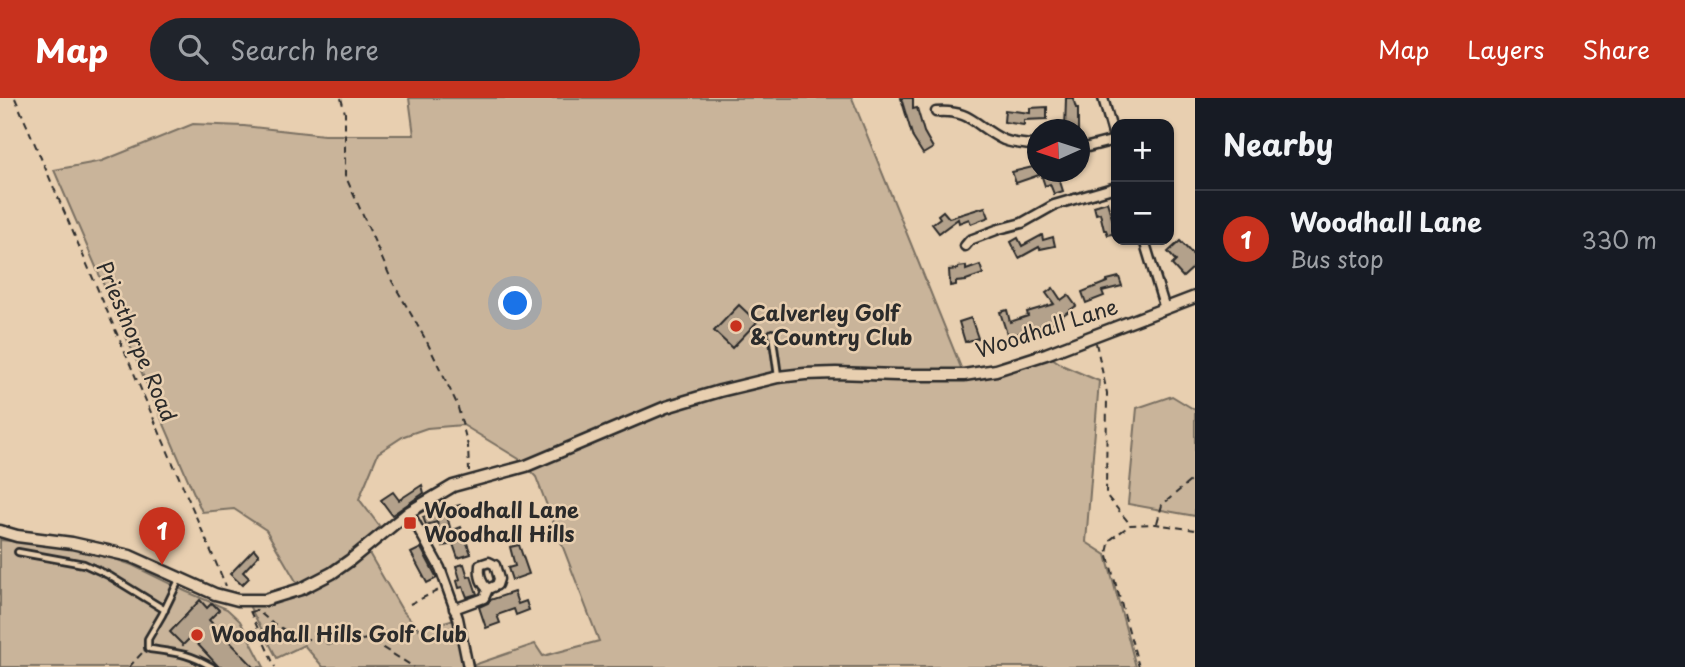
<!DOCTYPE html>
<html lang="en">
<head>
<meta charset="utf-8">
<style>
  body { margin:0; font-family:"Playpen Sans",sans-serif; background:#20242c; color:#f1f3f6 }
  .controls { position:absolute; right:21px; top:21px; display:grid; overflow:hidden; border-radius:14px; box-shadow:0 2px 5px #0004 }
  .controls button { width:63px; height:63px; display:grid; place-items:center; padding:0; border:0; border-bottom:2px solid #363941; background:#171b24; color:#f1f3f6; font:35px sans-serif }
  .compass { position:absolute; left:1027px; top:21px; width:63px; height:63px; border-radius:50%; background:#171b24; box-shadow:0 2px 5px #0004; rotate:267deg }
  .you { position:absolute; left:516px; top:206px; width:24px; height:24px; margin:-18px; border:5px solid #fff; border-radius:50%; background:#1a73e8; box-shadow:0 0 0 10px #1a73e833 }
  .badge { display:grid; place-items:center; width:46px; height:46px; border-radius:50%; background:#c8321e; color:#fff; font-size:23px; font-weight:700 }
  .pin { position:absolute; translate:-50% -58px; filter:drop-shadow(0 2px 4px #0008) }
  .pin::after { content:''; position:absolute; top:37px; width:24px; height:21px; background:inherit; clip-path:polygon(0 0,100% 0,50% 100%) }
  .list { margin:0; padding:0; list-style:none }
  h2 { display:flex; justify-content:space-between; align-items:center; height:91px; margin:0; padding:0 28px; font-size:30px }
  h2 small { font-size:23px; font-weight:400; color:#9ea1a6 }
  .list li { display:grid; grid-template-columns:46px 1fr auto; gap:21px; align-items:center; box-sizing:border-box; height:98px; padding:0 28px; border-top:2px solid #363941 }
  .list b { display:block; font-size:26px; white-space:nowrap }
  .list p { margin:0; font-size:23px; white-space:nowrap; color:#9ea1a6 }
  .list em { font-size:23px; font-style:normal; color:#9ea1a6 }
  .icon { flex:none; width:38px; height:38px; fill:none; stroke:currentColor; stroke-width:2; stroke-linecap:round; stroke-linejoin:round }
  .map { position:relative; flex:none; width:1195px; height:569px; overflow:hidden }
  header { display:flex; align-items:center; gap:42px; box-sizing:border-box; height:98px; padding:0 35px; background:#c8321e; color:#fff }
  header strong { font-size:33px }
  nav { display:flex; gap:38px; margin-inline-start:auto; font-size:24px }
  .search { width:490px; height:63px; background:#20242c; display:flex; align-items:center; gap:18px; box-sizing:border-box; padding:0 24px; border-radius:38px; color:#9ea1a6; font-size:26px }
  main { display:flex }
  aside { flex:1; background:#171b24 }
  .map>svg:first-child { display:block }
</style>
</head>
<body>
<header>
<strong>Map</strong>
<div class="search"><svg class="icon" aria-label="search" viewBox="0 0 24 24"><circle cx="10" cy="10" r="6"/><path d="M15 15l6 6"/></svg>Search here</div>
<nav><a>Map</a><a>Layers</a><a>Share</a></nav>
</header>
<main>
<div class="map">
<svg width="1195" height="569" viewBox="0 0 1195 569">
  <rect width="100%" height="100%" fill="#e8cfb0"/>
  <filter id="ink" filterUnits="userSpaceOnUse"><feTurbulence type="fractalNoise" baseFrequency=".0143" numOctaves="2"/><feDisplacementMap in="SourceGraphic" scale="14" xChannelSelector="R" yChannelSelector="G"/><feConvolveMatrix kernelMatrix="1 2 1 2 8 2 1 2 1" color-interpolation-filters="sRGB"/></filter>
  <g filter="url(#ink)">
    <!-- green -->
    <g fill="#c9b49a" stroke="#7a7062" stroke-width="2" fill-rule="evenodd">
      <path d="M409 0H852L964 277 1046 256 1064 268 1099 283 1086 444 1106 457 1136 569H323L304 547 277 560 246 502 300 490 266 432 234 411 202 414 54 72 102 63 193 26 244 28 324 37H414ZM463 327 519 361 536 379 599 543 543 558 535 546 474 567 462 538 458 520 419 531 402 512 366 450 384 434 359 401 378 355 404 338 427 330Z"/>
      <path d="M1172 298 1195 312V418L1128 406 1137 310Z"/>
      <path d="M0 442 63 448 101 456 132 467 185 493 227 511 240 523 264 569H0Z"/>
    </g>
    <!-- building -->
    <g fill="#b3a18b" stroke="#2b2b2b" stroke-width="2">
      <path d="M901 0H913V11L917 10 924 34 933 50 923 56 913 40Z"/>
      <path d="M1066 0H1073L1076 10H1078V32H1065Z"/>
      <path d="M1047 9V21L1024 22V27L1004 24 1005 12 1030 15V10Z"/>
      <path d="M1037 68 1039 77 1016 85 1012 74Z"/>
      <path d="M1057 74 1063 93 1054 96 1050 86 1045 88 1042 79Z"/>
      <path d="M1107 104 1116 133V135L1108 137 1106 132H1104L1100 115 1096 116 1094 108Z"/>
      <path d="M985 109 989 119 971 126 969 121 959 125 958 121 939 135 932 126 940 120 938 117 943 113 949 120Z"/>
      <path d="M1042 137 1043 142 1053 139 1055 148 1040 151 1039 149 1019 160 1011 144 1018 140 1022 148Z"/>
      <path d="M1180 143 1195 159V168L1183 179 1172 167 1176 163 1168 154Z"/>
      <path d="M980 167 983 176 966 182V183L956 184V187L950 188 949 172 958 171V169L966 168V172Z"/>
      <path d="M1119 179 1122 188 1102 193 1104 198 1086 205 1082 194 1107 184V182Z"/>
      <path d="M1053 190 1061 202 1068 197 1076 208 1053 224 1008 239 1000 214 1007 212 1010 224 1028 218 1027 214 1054 206 1046 195Z"/>
      <path d="M739 207 757 224 732 250 714 233Z"/>
      <path d="M971 220 978 240 965 244 959 224Z"/>
      <path d="M422 387 424 395 392 417 381 402 393 394 399 402Z"/>
      <path d="M460 407 461 410 447 418 451 433 461 429 471 456 458 460 453 446 443 448 437 424 426 427 423 419 435 416V414Z"/>
      <path d="M519 447 529 476 512 482 508 470 515 468 510 449Z"/>
      <path d="M421 450 437 480 427 485 411 455Z"/>
      <path d="M254 451 259 457 243 474 249 480 242 487 230 476Z"/>
      <path d="M464 466 468 479 471 478 477 496 467 499 463 489 459 490 457 483 460 481 456 468Z"/>
      <path d="M514 494 518 506 526 503 529 512 516 517 514 511 497 517 500 525 486 530 479 509 488 505 490 502Z"/>
      <path d="M200 502 207 510 212 505 219 512 209 522 254 569H219L191 539 183 547 170 534Z"/>
    </g>
    <g fill="none" stroke-linecap="round" stroke-linejoin="round">
      <defs>
        <g id="service">
          <path d="M772 235 778 278"/>
          <path d="M18 454 84 466 108 477 165 512"/>
          <path d="M179 482 162 517 148 541V550L150 551C177 555 188 555 212 569"/>
        </g>
        <g id="minor">
          <path d="M1103 0 1116 46"/>
          <path d="M936 14C971 11 976 29 1004 42 1014 46 1026 46 1038 48"/>
          <path d="M1080 51 1115 42"/>
          <path d="M1144 142 1165 211"/>
          <path d="M965 148 970 142 999 131 1022 125 1054 107 1116 89"/>
          <path d="M409 414 440 470 458 520 468 569"/>
          <path d="M454 511 484 500 488 491 497 487 499 481 495 467 489 464 480 467C479 476 480 485 488 491"/>
        </g>
        <path id="tertiary" d="M0 433 17 438 72 445 130 458 215 496 238 502H265L301 491 332 475 349 463 409 414 453 388 526 368 666 309 720 293 778 279 805 276 836 275 897 277H964L996 272 1046 256 1195 199"/>
      </defs>
      <!-- service casing -->
      <use href="#service" stroke="#2b2b2b" stroke-width="10"/>
      <!-- minor casing -->
      <use href="#minor" stroke="#2b2b2b" stroke-width="13"/>
      <!-- tertiary casing -->
      <use href="#tertiary" stroke="#2b2b2b" stroke-width="15"/>
      <!-- path -->
      <g stroke="#2b2b2b" stroke-width="2" stroke-dasharray="7 5" stroke-linecap="butt">
        <path d="M15 0 226 488"/>
        <path d="M341 0 345 15V77L392 183 427 244 457 306 468 348 469 373"/>
        <path d="M1096 245 1107 295 1106 397 1130 426"/>
        <path d="M1157 425 1162 407 1195 379"/>
        <path d="M410 506 439 492"/>
        <path d="M250 513 275 569"/>
        <path d="M251 514 257 512 271 524 295 538 330 546 368 541 414 569"/>
        <path d="M129 569 142 555"/>
        <path d="M1139 569 1107 455 1110 442 1130 427 1156 426 1195 432"/>
      </g>
      <!-- service -->
      <use href="#service" stroke="#e8cfb0" stroke-width="4.5"/>
      <!-- minor -->
      <use href="#minor" stroke="#e8cfb0" stroke-width="8"/>
      <!-- tertiary -->
      <use href="#tertiary" stroke="#e8cfb0" stroke-width="10"/>
    </g>
  </g>
  <!-- markers -->
  <g fill="#c8321e" stroke="#e8cfb0" stroke-width="2.5">
    <circle cx="736" cy="228" r="7"/>
    <rect x="403" y="418" width="14" height="14" rx="3.5"/>
    <circle cx="197" cy="537" r="7"/>
  </g>
  <g text-anchor="middle" stroke-width="5" stroke-linejoin="round" paint-order="stroke">
    <!-- poi labels -->
    <g font-size="21" font-weight="bold" fill="#2b2b2b" stroke="#e8cfb0" text-anchor="start">
      <text x="750" y="223">Calverley Golf<tspan x="750" dy="24">&amp; Country Club</tspan></text>
      <text x="424" y="420">Woodhall Lane<tspan x="424" dy="24">Woodhall Hills</tspan></text>
      <text x="211" y="544">Woodhall Hills Golf Club</text>
    </g>
    <!-- street labels -->
    <g font-size="21" fill="#2b2b2b" stroke="#e8cfb0">
      <text transform="translate(1047 231) rotate(-18)" y="7">Woodhall Lane</text>
      <text transform="translate(136 244) rotate(67)" y="7">Priesthorpe Road</text>
    </g>
  </g>
</svg>
<div class="controls">
<button>+</button>
<button>−</button>
</div>
<svg class="compass" viewBox="-18 -18 36 36"><path d="M0-13l5 13h-10z" fill="#e53935"/><path d="M0 13l5-13h-10z" fill="#9ea1a6"/></svg>
<div class="you"></div>
<div class="pin badge" style="left:162px;top:467px">1</div>
</div>
<aside>
<h2>Nearby<small></small></h2>
<ul class="list">
<li><span class="badge">1</span><div><b>Woodhall Lane</b><p>Bus stop</p></div><em>330 m</em></li>
</ul>
</aside>
</main>
</body>
</html>
